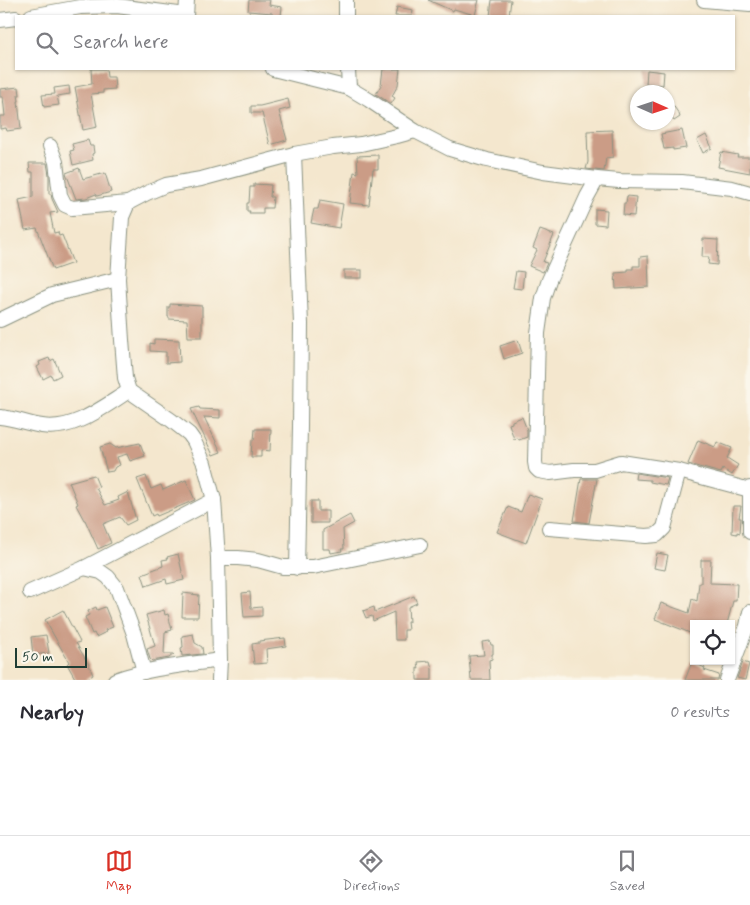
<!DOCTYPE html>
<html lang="en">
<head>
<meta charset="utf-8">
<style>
  body { margin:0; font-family:Mynerve,sans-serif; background:#f2f2f3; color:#2b2b33 }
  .controls { position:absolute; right:15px; bottom:15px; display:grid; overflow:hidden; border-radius:0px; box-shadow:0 1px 4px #0004 }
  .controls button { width:45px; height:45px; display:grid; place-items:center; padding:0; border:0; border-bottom:1px solid #e1e1e2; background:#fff; color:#2b2b33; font:25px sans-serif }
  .compass { position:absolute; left:630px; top:85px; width:45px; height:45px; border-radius:50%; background:#fff; box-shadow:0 1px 4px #0004; rotate:93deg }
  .scale { position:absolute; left:15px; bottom:12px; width:72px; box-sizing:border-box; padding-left:5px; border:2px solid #1f3d34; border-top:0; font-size:14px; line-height:18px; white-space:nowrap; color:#1f3d34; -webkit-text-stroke:4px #fbf7ec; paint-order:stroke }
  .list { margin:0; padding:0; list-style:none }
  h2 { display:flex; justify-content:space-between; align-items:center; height:65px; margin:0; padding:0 20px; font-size:21px }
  h2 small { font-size:16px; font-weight:400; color:#7c7c81 }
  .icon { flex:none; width:28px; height:28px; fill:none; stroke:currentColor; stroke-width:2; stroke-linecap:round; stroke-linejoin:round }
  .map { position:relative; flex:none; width:750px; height:680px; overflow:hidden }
  .search { position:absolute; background:#fff; box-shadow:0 1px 4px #0004; left:15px; right:15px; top:15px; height:55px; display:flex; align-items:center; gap:12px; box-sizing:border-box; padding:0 18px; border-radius:0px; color:#7c7c81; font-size:19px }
  .sheet { height:155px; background:#fff }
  nav { display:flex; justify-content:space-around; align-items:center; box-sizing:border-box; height:70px; border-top:1px solid #e1e1e2; background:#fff; font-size:14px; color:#7c7c81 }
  nav a { display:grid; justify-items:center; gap:2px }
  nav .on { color:#d93025 }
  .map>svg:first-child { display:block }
</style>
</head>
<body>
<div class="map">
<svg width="750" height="680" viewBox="0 0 750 680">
  <rect width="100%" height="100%" fill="#fbf7ec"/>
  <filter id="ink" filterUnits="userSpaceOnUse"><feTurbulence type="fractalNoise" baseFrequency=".02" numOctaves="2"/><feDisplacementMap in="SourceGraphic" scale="10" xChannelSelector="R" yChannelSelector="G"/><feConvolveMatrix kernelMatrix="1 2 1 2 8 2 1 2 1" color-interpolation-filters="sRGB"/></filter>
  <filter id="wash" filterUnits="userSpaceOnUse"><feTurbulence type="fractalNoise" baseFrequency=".0096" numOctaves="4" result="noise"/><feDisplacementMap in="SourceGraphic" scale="20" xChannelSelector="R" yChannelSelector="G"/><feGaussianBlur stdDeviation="1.12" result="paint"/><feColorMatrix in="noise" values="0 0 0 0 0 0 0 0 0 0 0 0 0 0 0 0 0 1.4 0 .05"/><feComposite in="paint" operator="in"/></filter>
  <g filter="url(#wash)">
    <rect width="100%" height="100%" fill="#f4e7ce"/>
    <g id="blocks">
      <!-- building -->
      <g fill="#cb9c86">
        <path d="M249 0H270L269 5 282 7 281 16H272V13L248 11Z"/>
        <path d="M428 0H479L475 15 454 9 453 11Z"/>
        <path d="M492 0H511L509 16H490Z"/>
        <path d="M397 7 413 10 412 16H395Z"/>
        <path d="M91 69H106L107 77H114L115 89 103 90V93L91 94 97 127 83 130 75 87 92 84Z"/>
        <path d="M383 69H400L398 85 392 96 395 98 391 104 376 94 381 85Z"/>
        <path d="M647 70 664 72 663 85 646 84Z"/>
        <path d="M69 86 70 94 57 96 59 105 44 107 42 95 55 94 54 88Z"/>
        <path d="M19 87 20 95H18L19 101H18L21 129 7 131 6 128 0 129V116H5L3 97H0V89Z"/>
        <path d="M668 98 679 114 680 117 674 121 668 113Z"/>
        <path d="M288 99 290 108 279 111 287 140 270 145 262 113H251V106H260Z"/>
        <path d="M612 130 613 157 606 158 604 171 586 169 588 162 587 131Z"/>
        <path d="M682 130 686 148 673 150V148L664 149 661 134Z"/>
        <path d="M706 135 712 148 703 153 697 140Z"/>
        <path d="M88 140 90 146H93L94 153 92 154 93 160 73 165 70 151 74 150 72 144Z"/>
        <path d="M721 152 738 155 737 157H750V173L718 167Z"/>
        <path d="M378 155V169H373L369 205 350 203 354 172 358 173 357 156Z"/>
        <path d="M29 163H47L49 175V194H51L52 199 58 212 50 213 54 233 58 232 59 236 62 235 73 263 53 270 37 228 25 230 19 200 33 197V172H30Z"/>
        <path d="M79 168 83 179 105 173 111 192 97 196 96 194 86 198 76 199 66 173Z"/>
        <path d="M254 184 271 185 270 197H273L272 208H263V213H249L250 211H247V203H249L250 187H254Z"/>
        <path d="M627 196 636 197 634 216 623 215 624 203H626Z"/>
        <path d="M320 200 343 204 339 228 311 223 314 209H318Z"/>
        <path d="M595 209 607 210 606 225 595 224Z"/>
        <path d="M540 230 554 235 543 262 547 263 543 272 529 266 537 250 533 248Z"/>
        <path d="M703 239 718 240 717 265 708 264 709 257H702Z"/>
        <path d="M648 256 649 287 616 289 615 273 628 272V269H633V266H640V257Z"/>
        <rect x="344" y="270" width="18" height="8"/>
        <path d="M516 271 524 272 522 289 513 288Z"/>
        <path d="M170 304 202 306V337H188L187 320 169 319V317H168V307H170Z"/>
        <path d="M154 339 179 340 180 362 166 363V352L150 351V343L154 344Z"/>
        <path d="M518 340 522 353 504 359 500 346Z"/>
        <path d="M49 358 50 361 54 359 61 375 53 379 51 375 43 379 37 367 40 365 39 362Z"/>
        <path d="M199 407 200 409 220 410V418L204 417 221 452 213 455 191 409Z"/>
        <path d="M522 417 527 430V437L519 440 518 438 514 439 509 424 512 423V421Z"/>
        <path d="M255 429H271L270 451 261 450V457H251L252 440H254Z"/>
        <path d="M698 440 715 447 717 442 732 448 727 458 738 465 732 475 723 469 721 473 688 464Z"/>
        <path d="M140 443 145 456 130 461 127 454 117 457 120 465 115 467 113 471 107 472 100 447 110 444 116 448Z"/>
        <path d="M636 473 668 478 666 485 650 482V480L635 479Z"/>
        <path d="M94 475 99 487 96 488 105 505 119 500 118 497 128 492 136 520 126 525 120 517 103 524 111 543 98 549 85 520H84L76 505 78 504 69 482Z"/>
        <path d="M146 476 151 489 161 485 163 490 186 480 195 500 157 516 156 514 152 516 137 479Z"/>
        <path d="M581 479H597L589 523 574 521Z"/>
        <path d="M528 494 542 499 526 543 497 532 508 507 521 512Z"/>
        <path d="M311 501H318V511H328V523H311Z"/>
        <path d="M733 506H741L739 518H741L740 533 737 532V534L732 533Z"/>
        <path d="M350 515 354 523 343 529 344 549H341L342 551 331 553 330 549H323V530Z"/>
        <path d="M657 553 668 555 665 570 654 568Z"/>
        <path d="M178 554 184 580 167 584 166 579 146 586 142 574 163 566 162 560 168 559 167 557Z"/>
        <path d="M701 560H711L710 583 737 584 736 601H733L727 624H706L694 622V635L683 630 655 619 661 603 689 613 692 599 697 601 699 583H701Z"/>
        <path d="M250 592 251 608 262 607V616L244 617 242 593Z"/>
        <path d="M183 593 199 595 198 617H182Z"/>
        <path d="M414 596 417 603 408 607 409 622H407L408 630H404V640H395L394 612 373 621 372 616 366 618 363 611 374 607 375 612Z"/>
        <path d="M96 607 97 610 105 607 113 627 105 630 106 632 96 637 94 633 92 634 85 617 89 615 88 611Z"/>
        <path d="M63 610 80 642 76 643 89 665 93 675 85 680H76L67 664 69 662 45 620Z"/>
        <path d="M164 610 165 615 168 614 172 630 165 632 164 654H174L169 658 152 661 150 659 147 649 155 646 146 615Z"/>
        <path d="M193 634 195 643 202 647 203 654 182 656 181 648 183 647 182 636Z"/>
        <path d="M46 635 49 653 33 655 31 637Z"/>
        <path d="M285 638 286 646 266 649 267 663 254 664 252 644 259 643V641Z"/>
        <path d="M490 641 491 645H493V654H492V659L489 660 490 680H471L469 656 484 655 482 642Z"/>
        <path d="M430 661 432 669V680H417V668L419 669 418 662Z"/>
        <path d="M692 662 705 668 704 670 719 675 718 680H685Z"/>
        <path d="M743 662 749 664 745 680 737 678Z"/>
      </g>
    </g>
  </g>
  <g filter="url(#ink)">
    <use href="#blocks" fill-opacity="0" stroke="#8a9281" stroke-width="1"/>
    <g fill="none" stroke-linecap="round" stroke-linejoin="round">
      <defs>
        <g id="minor">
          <path d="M704 0 750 4"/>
          <path d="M31 16 80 7 117 6 186 15"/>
          <path d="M186 16 187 0"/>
          <path d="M346 16V0"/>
          <path d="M0 20 16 18"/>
          <path d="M273 69 349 88 369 100 415 131 450 149 487 160 543 172 597 179 619 181 682 182 732 188 750 193"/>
          <path d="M348 69 349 88"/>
          <path d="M50 146 56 162 60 195 65 205 72 208 128 203"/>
          <path d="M294 154 301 324 300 427 297 568"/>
          <path d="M597 179 587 197 549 280 543 298 538 333 535 462 536 468 539 471 550 473 574 470H595L621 462 679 471 750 490"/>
          <path d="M0 320 52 295 118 279"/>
          <path d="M0 417C14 418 28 424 42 426 74 431 103 407 129 391"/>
          <path d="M750 488V532"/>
          <path d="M549 528 646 536 657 535 664 528 679 471"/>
          <path d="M218 558H238L258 560 283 567H313L420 545"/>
          <path d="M84 568 101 572 108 577 117 588 134 634 144 672"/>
          <path d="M30 592 84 568 214 500"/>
          <path d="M115 680C148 668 185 665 220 660"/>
          <path d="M219 680 220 660 218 558 214 500 204 463 194 441 189 434 171 420 129 391 125 378 122 340 118 279 122 217 128 203 147 193 166 185 201 179 294 154 333 147 361 144 397 136 415 131"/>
          <path d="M727 680 747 626 750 612"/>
        </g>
      </defs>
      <!-- minor casing -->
      <use href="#minor" stroke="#8a9281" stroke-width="16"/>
      <!-- minor -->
      <use href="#minor" stroke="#fff" stroke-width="14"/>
    </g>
  </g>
</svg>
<div class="controls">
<button><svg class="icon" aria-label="locate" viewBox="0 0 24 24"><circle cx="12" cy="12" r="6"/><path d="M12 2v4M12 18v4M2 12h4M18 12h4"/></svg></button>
</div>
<svg class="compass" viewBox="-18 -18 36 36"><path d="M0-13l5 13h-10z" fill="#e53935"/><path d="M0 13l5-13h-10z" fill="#7c7c81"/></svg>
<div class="scale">50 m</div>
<div class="search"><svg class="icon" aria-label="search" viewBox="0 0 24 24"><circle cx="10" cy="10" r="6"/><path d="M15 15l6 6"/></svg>Search here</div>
</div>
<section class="sheet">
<h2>Nearby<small>0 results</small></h2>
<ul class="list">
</ul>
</section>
<nav>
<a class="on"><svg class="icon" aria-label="map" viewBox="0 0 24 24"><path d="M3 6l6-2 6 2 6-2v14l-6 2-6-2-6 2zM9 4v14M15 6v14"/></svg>Map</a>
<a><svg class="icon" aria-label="directions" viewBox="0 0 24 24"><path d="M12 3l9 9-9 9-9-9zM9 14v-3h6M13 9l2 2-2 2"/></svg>Directions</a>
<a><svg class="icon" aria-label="saved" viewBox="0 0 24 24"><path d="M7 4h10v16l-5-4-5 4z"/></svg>Saved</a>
</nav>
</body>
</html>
